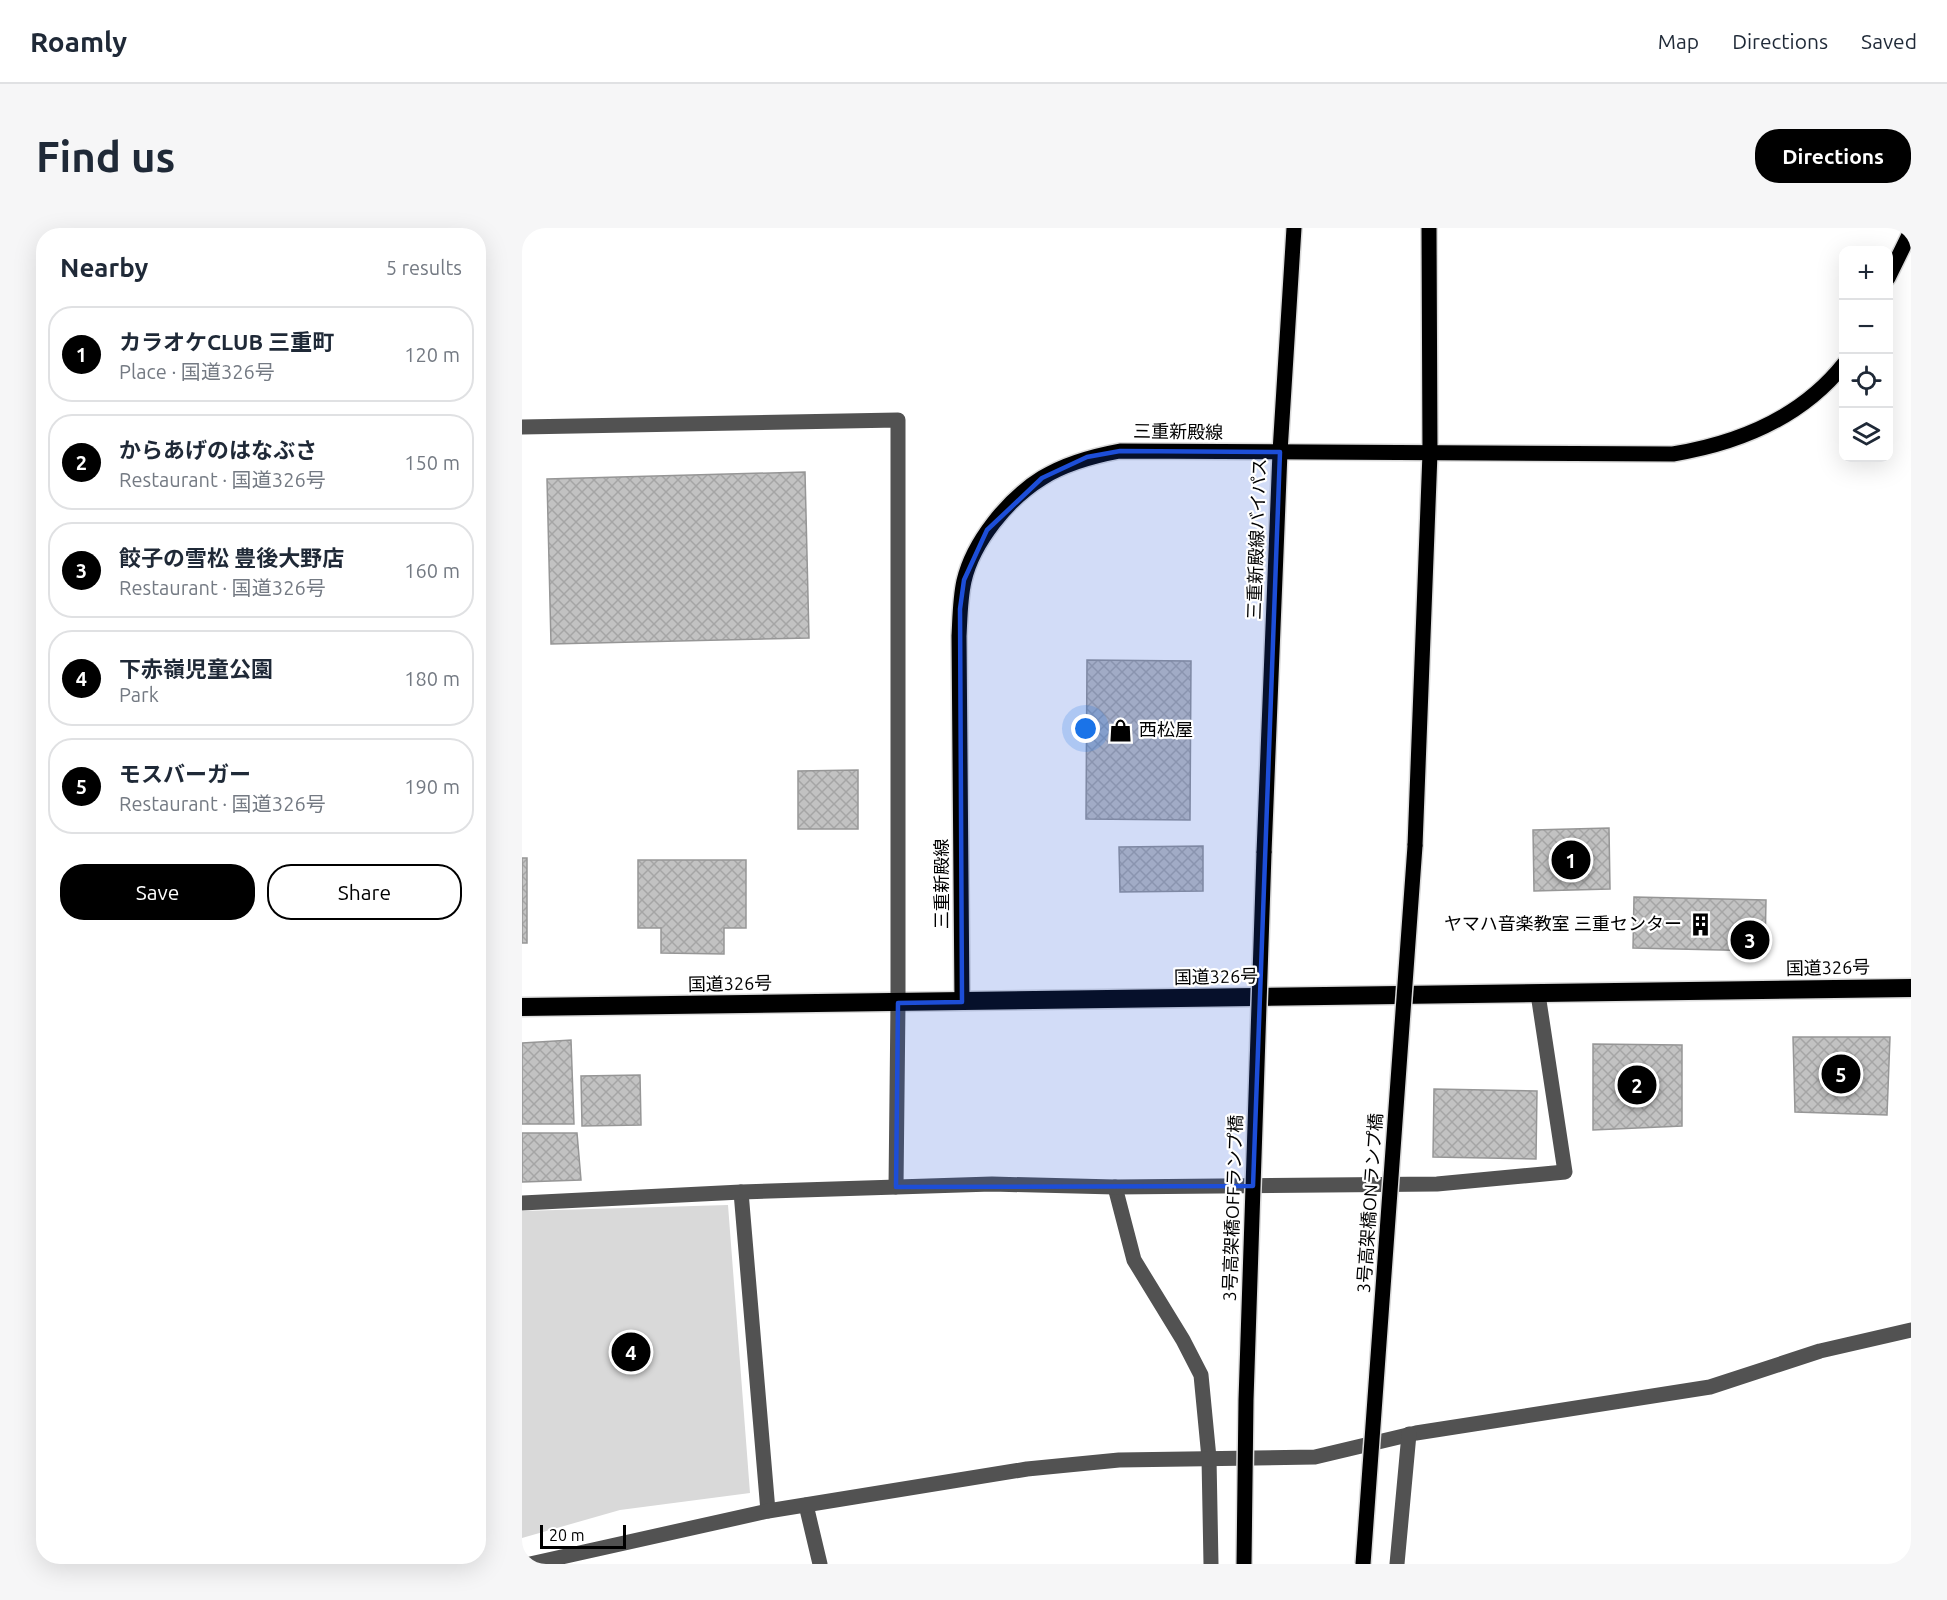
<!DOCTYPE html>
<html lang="en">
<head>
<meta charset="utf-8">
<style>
  body { margin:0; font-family:Ubuntu,"Noto Sans JP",sans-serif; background:#f6f6f7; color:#1f2937 }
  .controls { position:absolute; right:18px; top:18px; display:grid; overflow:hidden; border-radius:12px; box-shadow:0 6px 24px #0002 }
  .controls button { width:54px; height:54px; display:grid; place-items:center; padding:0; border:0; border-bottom:2px solid #e0e1e3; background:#fff; color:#1f2937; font:30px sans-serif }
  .scale { position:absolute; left:18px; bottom:15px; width:86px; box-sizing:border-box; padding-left:6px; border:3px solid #000; border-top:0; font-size:16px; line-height:21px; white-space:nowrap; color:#000; -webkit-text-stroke:4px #fff; paint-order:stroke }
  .you { position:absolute; left:564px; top:501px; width:21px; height:21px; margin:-15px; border:4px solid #fff; border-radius:50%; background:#1a73e8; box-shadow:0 0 0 9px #1a73e833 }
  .badge { display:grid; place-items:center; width:39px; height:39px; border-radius:50%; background:#000; color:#fff; font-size:20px; font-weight:700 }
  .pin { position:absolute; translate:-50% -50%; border:3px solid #fff; box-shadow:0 2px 6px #0006 }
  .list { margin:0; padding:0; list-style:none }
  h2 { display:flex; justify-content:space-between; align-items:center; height:78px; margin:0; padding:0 24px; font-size:26px }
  h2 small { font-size:20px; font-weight:400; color:#747a83 }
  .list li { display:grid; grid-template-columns:39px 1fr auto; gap:18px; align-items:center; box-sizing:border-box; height:96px; margin:0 12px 12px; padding:0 12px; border:2px solid #e0e1e3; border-radius:24px }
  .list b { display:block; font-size:22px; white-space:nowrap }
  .list p { margin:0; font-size:20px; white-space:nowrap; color:#747a83 }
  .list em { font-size:20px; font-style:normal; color:#747a83 }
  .actions { display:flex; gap:12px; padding:18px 24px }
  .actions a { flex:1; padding:14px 0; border:2px solid #000; border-radius:24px; text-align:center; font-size:21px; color:#000 }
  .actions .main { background:#000; color:#fff }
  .icon { flex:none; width:33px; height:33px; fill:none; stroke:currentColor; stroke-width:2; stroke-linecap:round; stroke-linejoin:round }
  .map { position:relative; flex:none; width:1389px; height:1336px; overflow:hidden; border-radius:24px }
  header { display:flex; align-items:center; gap:36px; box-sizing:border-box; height:84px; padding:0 30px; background:#fff; border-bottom:2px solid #e0e1e3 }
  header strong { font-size:28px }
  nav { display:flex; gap:33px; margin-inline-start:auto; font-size:21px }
  .intro { display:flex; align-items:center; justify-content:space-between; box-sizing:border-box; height:144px; padding:0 36px }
  h1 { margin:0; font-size:42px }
  .button { padding:15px 27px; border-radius:24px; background:#000; color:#fff; font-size:21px; font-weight:700 }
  main { display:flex; gap:36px; padding:0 36px }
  aside { flex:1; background:#fff; border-radius:24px; box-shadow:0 6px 24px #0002 }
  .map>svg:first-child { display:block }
</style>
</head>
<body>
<header>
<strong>Roamly</strong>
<nav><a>Map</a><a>Directions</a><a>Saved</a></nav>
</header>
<div class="intro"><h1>Find us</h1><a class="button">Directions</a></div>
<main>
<aside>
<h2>Nearby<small>5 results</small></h2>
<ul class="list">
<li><span class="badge">1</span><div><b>カラオケCLUB 三重町</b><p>Place · 国道326号</p></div><em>120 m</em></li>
<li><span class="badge">2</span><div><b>からあげのはなぶさ</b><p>Restaurant · 国道326号</p></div><em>150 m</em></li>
<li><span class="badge">3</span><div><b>餃子の雪松 豊後大野店</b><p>Restaurant · 国道326号</p></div><em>160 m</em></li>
<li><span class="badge">4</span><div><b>下赤嶺児童公園</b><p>Park</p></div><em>180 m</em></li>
<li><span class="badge">5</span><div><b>モスバーガー</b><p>Restaurant · 国道326号</p></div><em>190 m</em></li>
</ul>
<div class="actions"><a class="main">Save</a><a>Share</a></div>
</aside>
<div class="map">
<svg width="1389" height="1336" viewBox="0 0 1389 1336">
  <defs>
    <pattern id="building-cross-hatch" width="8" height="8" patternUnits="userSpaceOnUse" patternTransform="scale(1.5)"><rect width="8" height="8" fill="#c2c2c2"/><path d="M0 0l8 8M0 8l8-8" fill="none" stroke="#a5a5a5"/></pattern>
  </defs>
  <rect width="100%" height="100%" fill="#fff"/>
  <!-- green -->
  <path fill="#d9d9d9" d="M206 977 228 1265 98 1282 0 1310V983Z"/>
  <!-- building -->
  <g fill="url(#building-cross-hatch)" stroke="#969696" stroke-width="1.5">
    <path d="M283 244 287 410 29 416 25 251Z"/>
    <path d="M565 432 669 433 668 592 564 591Z"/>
    <path d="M336 542V601H276V543Z"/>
    <path d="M1087 600 1088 661 1012 663 1011 602Z"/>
    <path d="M681 618V663L598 664 597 619Z"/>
    <rect x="0" y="630" width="5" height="85"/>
    <path d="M116 632H224V700H202V726L139 725V700H116Z"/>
    <path d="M1112 669 1244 672 1243 723 1111 720Z"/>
    <path d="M1271 809H1368L1365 887 1273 884Z"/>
    <path d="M49 812 52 896H0V815Z"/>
    <path d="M1071 816 1160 817V898L1071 902Z"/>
    <path d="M118 847 119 897 60 898 59 848Z"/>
    <path d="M912 861 1015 863 1014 931 911 929Z"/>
    <path d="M0 905H55L59 952 0 954Z"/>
  </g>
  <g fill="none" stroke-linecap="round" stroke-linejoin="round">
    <defs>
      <g id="major">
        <path d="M1366 50 1389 3"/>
        <path d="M893 618 908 225 907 0"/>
        <path d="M742 625 758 224 772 0"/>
        <path d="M440 774 437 408C438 390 438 371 442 353 451 314 486 271 520 250 544 235 571 228 598 223L1151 226C1218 215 1279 190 1322 136"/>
      </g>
      <path id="highway" d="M0 779 1389 760"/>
    </defs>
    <!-- major casing -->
    <use href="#major" stroke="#dbdbdb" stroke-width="18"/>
    <!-- highway casing -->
    <use href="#highway" stroke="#dbdbdb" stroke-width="21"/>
    <!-- minor -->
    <g stroke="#525252" stroke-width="15">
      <path d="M0 199 376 192V775L374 959"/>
      <path d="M593 959 612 1032 661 1112 679 1147 687 1230 689 1336"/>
      <path d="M219 964 246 1283"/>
      <path d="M0 975 219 964 470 956 593 959 915 956 1043 944 1016 766"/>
      <path d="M284 1277 298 1336"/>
      <path d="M8 1336 246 1283 505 1241 597 1232 793 1229 894 1205 1188 1159 1298 1123 1389 1102"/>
      <path d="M875 1336 887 1206"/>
    </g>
    <!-- major -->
    <use href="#major" stroke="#000" stroke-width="15"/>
    <!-- highway -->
    <use href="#highway" stroke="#000" stroke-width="18"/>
    <defs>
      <g id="major-bridge">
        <path d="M722 1336 724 1172 742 625"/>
        <path d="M841 1336 893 618"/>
      </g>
    </defs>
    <!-- major-bridge casing -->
    <use href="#major-bridge" stroke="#dbdbdb" stroke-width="18" stroke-linecap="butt"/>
    <!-- major-bridge -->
    <use href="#major-bridge" stroke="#000" stroke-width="15"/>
  </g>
  <!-- marked area -->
  <path fill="#1d4ed8" fill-opacity="0.2" stroke="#1d4ed8" stroke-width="4.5" stroke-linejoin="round" d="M598 223 758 224 731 958 374 959 376 775 440 774 438 381 442 352 465 302 520 250 565 229Z"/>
  <!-- icons -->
  <defs>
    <symbol id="shop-bare" viewBox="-9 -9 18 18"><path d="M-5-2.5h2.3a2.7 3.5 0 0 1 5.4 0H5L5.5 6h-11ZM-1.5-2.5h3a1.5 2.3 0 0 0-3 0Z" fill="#000" stroke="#fff" stroke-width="2.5" paint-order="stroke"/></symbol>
    <symbol id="building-bare" viewBox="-9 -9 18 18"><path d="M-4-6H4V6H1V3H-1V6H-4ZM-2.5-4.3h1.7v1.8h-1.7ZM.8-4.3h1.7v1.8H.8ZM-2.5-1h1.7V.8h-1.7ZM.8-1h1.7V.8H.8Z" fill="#000" stroke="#fff" stroke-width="2.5" paint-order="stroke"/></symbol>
  </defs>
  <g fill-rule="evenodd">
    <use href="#shop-bare" x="582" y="486" width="33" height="33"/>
    <use href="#building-bare" x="1162" y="680" width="33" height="33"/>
  </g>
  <g text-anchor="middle" stroke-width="4.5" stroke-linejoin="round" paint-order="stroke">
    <!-- street labels -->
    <g font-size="18" fill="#000" stroke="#fff">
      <text transform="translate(656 204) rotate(1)" y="6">三重新殿線</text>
      <text transform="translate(735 311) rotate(-88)" y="6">三重新殿線バイパス</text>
      <text transform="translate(420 656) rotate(-90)" y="6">三重新殿線</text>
      <text transform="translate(1306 740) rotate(-1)" y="6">国道326号</text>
      <text transform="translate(694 749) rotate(-1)" y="6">国道326号</text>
      <text transform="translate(208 756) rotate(-1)" y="6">国道326号</text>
      <text transform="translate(848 975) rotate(-86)" y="6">3号高架橋ONランプ橋</text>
      <text transform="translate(711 980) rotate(-88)" y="6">3号高架橋OFFランプ橋</text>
    </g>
    <!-- poi labels -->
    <g font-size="18" fill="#000" stroke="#fff" text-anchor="start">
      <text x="617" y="508">西松屋</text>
      <text x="1160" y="702" text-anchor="end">ヤマハ音楽教室 三重センター</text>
    </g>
  </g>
</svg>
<div class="controls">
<button>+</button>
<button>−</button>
<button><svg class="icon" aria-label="locate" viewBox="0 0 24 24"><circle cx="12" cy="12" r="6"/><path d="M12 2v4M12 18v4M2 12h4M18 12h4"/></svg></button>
<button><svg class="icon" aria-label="layers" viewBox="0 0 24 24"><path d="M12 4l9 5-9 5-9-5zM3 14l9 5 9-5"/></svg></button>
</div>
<div class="scale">20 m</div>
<div class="you"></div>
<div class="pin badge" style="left:1049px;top:632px">1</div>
<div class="pin badge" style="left:1115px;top:857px">2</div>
<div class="pin badge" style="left:1228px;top:712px">3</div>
<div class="pin badge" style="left:109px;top:1124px">4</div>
<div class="pin badge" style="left:1319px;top:846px">5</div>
</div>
</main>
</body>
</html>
